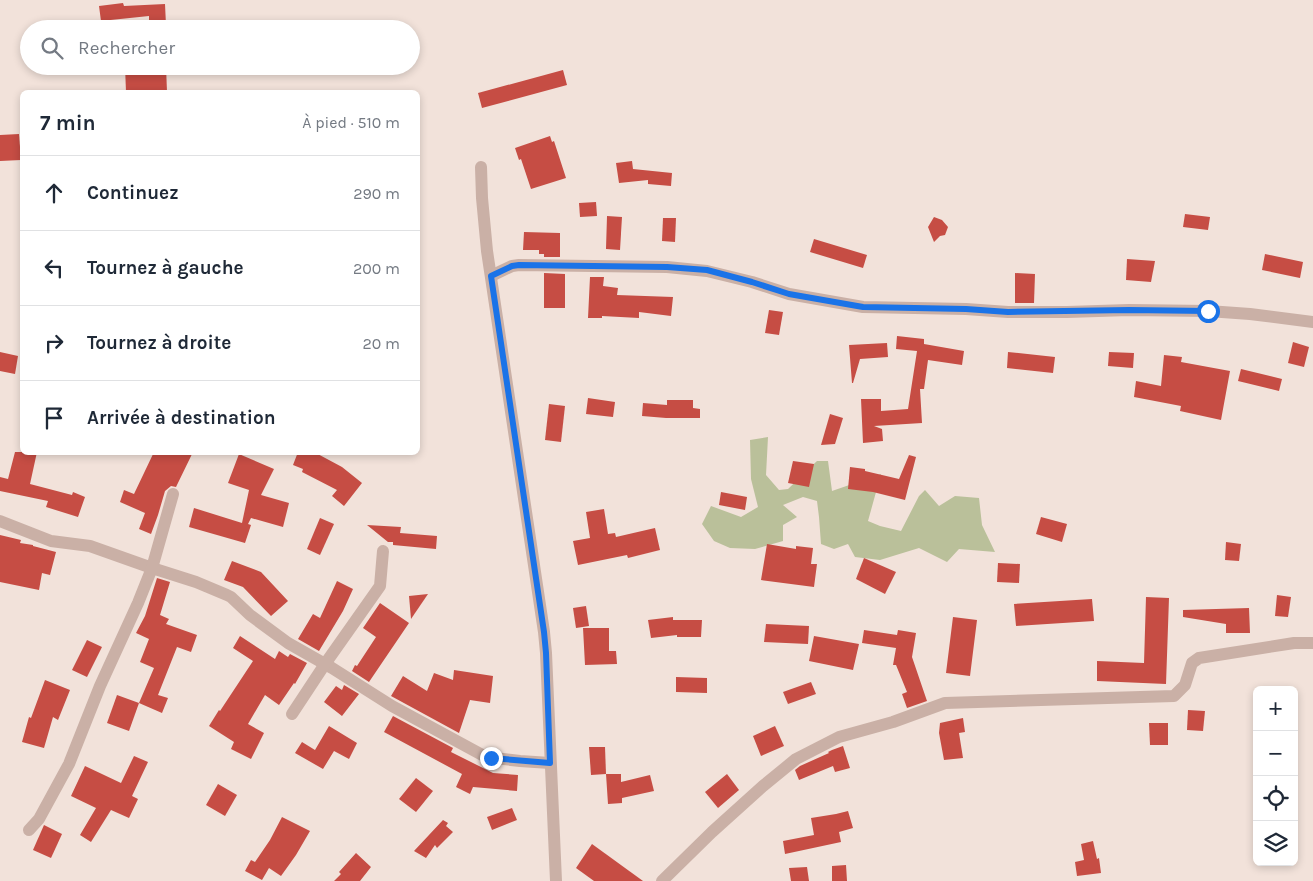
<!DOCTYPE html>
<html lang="fr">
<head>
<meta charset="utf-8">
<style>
  body { margin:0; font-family:Karla,sans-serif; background:#f6f6f7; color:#1f2937 }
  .controls { position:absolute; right:15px; bottom:15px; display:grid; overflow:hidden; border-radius:8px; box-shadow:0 2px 8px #0003 }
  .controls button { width:45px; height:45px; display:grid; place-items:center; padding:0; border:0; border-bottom:1px solid #e0e1e3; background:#fff; color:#1f2937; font:25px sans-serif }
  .stop { position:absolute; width:15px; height:15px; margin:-11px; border:4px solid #1a73e8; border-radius:50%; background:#fff }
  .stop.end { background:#1a73e8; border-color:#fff; box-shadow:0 1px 5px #0008 }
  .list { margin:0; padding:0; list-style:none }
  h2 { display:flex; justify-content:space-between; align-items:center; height:65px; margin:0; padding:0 20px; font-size:21px }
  h2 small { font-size:16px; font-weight:400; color:#747a83 }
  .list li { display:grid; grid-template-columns:32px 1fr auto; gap:15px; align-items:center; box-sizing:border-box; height:75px; padding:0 20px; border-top:1px solid #e0e1e3 }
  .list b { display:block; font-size:19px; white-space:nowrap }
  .list em { font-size:16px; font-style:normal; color:#747a83 }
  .icon { flex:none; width:28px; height:28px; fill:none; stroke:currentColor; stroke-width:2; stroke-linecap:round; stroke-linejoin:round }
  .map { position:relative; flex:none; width:1313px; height:881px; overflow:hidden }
  .search { position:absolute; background:#fff; box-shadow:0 2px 8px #0003; left:20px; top:20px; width:400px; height:55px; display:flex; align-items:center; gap:12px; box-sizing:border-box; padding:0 18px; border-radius:28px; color:#747a83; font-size:19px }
  .panel { position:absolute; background:#fff; box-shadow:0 2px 8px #0003; left:20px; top:90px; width:400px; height:365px; border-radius:8px }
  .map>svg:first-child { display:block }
</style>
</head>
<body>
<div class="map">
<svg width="1313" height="881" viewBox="0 0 1313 881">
  <rect width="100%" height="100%" fill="#f2e2da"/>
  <!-- green -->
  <path fill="#bac09a" d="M768 437 766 475 779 490 788 489 817 461H828L832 491 881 474 868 521 880 526 901 531 919 496 925 490 939 506 955 496 979 498 982 525 995 552 959 549 947 562 919 548 880 560 855 557 848 544 834 549 821 544 819 517 817 501 803 497 783 505 797 517 783 525V541L755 549 730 548 714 541 702 524 711 506 741 517 758 507 751 479 750 440Z"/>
  <!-- building -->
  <g fill="#c64d44">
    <path d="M123 3 124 6 165 4 166 25 149 26V16L101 21 99 6Z"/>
    <path d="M125 66H166L167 92H126Z"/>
    <path d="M563 70 567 85 482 108 478 93Z"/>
    <path d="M19 134 21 160 0 161V135Z"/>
    <path d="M550 136 552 142 554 141 566 178 531 189 521 159 519 160 515 148Z"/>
    <path d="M632 161 633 169 672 173 671 186 648 184V180L619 183 616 163Z"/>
    <path d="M596 202 597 216 580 217 579 203Z"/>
    <path d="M1185 214 1210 217 1208 230 1183 227Z"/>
    <path d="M607 216 622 217 620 250 606 249Z"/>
    <path d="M934 217 942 220 948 227 945 235 940 236 934 242 928 227Z"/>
    <path d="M663 218H676L675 242 662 241Z"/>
    <path d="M524 232 560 233V257H544V254H539V250H523Z"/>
    <path d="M814 239 867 255 863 268 810 252Z"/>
    <path d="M1265 254 1303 262 1300 278 1262 270Z"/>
    <path d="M1127 259 1155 261 1151 282 1126 280Z"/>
    <path d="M544 273 565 274V308H544Z"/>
    <path d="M1015 273 1035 274 1034 303H1015Z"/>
    <path d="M590 277H604L603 286 618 288 617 295 673 297 671 316 639 312V318L602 316V318H588Z"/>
    <path d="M769 310 783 312 779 335 765 333Z"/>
    <path d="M897 336 924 339V344L964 351 962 365 928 360 924 389H920L922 423 874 426 882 429 883 441 863 443 861 399H881V411L908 409 917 351 896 349Z"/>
    <path d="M1293 342 1309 347 1304 367 1288 363Z"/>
    <path d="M887 343 888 357 860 359 853 383H852L849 345Z"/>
    <path d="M0 352 18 356 15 374 0 371Z"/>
    <path d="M1008 352 1055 357 1053 373 1007 368Z"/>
    <path d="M1109 352 1134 353 1133 368 1108 366Z"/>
    <path d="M1164 355 1182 357 1181 362 1230 371 1221 420 1180 411 1181 406 1134 397 1136 381 1161 386Z"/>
    <path d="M1241 369 1282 379 1279 391 1238 381Z"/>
    <path d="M588 398 615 402 613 417 586 414Z"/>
    <path d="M667 400H693V408L700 409V418H666L642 416 643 403 667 405Z"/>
    <path d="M549 404 565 406 561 442 545 440Z"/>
    <path d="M830 414 843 418 835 444 821 445Z"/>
    <path d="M15 452H37L30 484 72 495 73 492 85 497 78 517 46 507 48 501 0 491V477L8 479Z"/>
    <path d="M154 452H193L176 487 171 486 165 491 158 515 151 534 139 529 145 513 120 502 124 490 134 494Z"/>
    <path d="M298 452H314L342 467 362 483 344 506 332 496 337 490 302 472 303 469 293 465Z"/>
    <path d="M239 454 274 469 261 495 289 503 283 527 251 518 248 524 251 525 245 543 189 527 194 508 242 523 249 490 228 483Z"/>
    <path d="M909 455 916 457 905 500 873 492 848 489 850 467 865 469V471L899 479Z"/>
    <path d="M793 461 814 464 809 487 788 483Z"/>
    <path d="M721 492 747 497 745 510 719 505Z"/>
    <path d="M604 509 608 534 615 533 616 537 655 528 660 550 628 558 627 555 578 565 573 541 590 538 586 512Z"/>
    <path d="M1041 517 1067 524 1062 542 1036 534Z"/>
    <path d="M320 518 334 524 320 555 307 549Z"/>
    <path d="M367 525 401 527 400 533 437 536 436 549 393 545V542H388Z"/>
    <path d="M0 535 21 540 20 543 33 545V546L56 552 50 575 42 573 39 590 0 582Z"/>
    <path d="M1226 542 1241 544 1239 561 1225 560Z"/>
    <path d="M767 544 796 549V546L813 548 811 564H817L814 587 761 580Z"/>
    <path d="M864 558 896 572 885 594 856 579Z"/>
    <path d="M232 561 261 572 288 601 271 616 243 587 224 580Z"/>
    <path d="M998 563 1020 564 1019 583 997 582Z"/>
    <path d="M157 578 170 582 160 615 169 619 166 624 197 635 191 652 177 647 158 695 168 698 162 713 139 703 154 668 140 662 149 639 136 633 145 616Z"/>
    <path d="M337 581 353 589 343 611 319 651 298 639 313 614 320 618Z"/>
    <path d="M428 594 411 619 409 596Z"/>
    <path d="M1277 595 1291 597 1288 617 1275 616Z"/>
    <path d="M1146 597 1169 598 1166 684 1097 681V661L1144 663Z"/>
    <path d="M1092 599 1094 621 1016 626 1014 604Z"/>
    <path d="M380 603 409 623 369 682 352 671 355 665 357 666 376 637 363 628Z"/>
    <path d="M586 606 589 626 576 628 573 608Z"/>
    <path d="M1249 608 1250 633H1226V624L1183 617V610Z"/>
    <path d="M673 617V620H702L701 637H677V635L651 638 648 620Z"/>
    <path d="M953 617 977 620 970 676 946 673Z"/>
    <path d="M766 624 809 626 808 644 764 642Z"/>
    <path d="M583 628H609V651H616L617 664 585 665Z"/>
    <path d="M864 630 897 635 898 630 916 633 912 657 927 701 907 708 902 694 907 692 896 665H893L896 648 862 643Z"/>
    <path d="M240 636 275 659 279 651 288 657 290 654 307 663 295 684 294 683 279 705 265 695 248 724 264 733 251 759 231 749 234 742 209 726 219 710 220 711 253 661 233 648Z"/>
    <path d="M814 636 859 644 853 670 809 661Z"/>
    <path d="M87 640 102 647 87 677 72 670Z"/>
    <path d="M454 670 493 676 490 703 470 700 459 733 391 696 403 676 427 691 434 673 453 680Z"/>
    <path d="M676 677 707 678V693L676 692Z"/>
    <path d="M45 680 70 690 58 720 53 717 44 748 22 742 29 717 31 718Z"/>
    <path d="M811 682 816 694 788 704 783 692Z"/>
    <path d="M344 685 359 694 342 716 324 702 336 686 342 690Z"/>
    <path d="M117 695 139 703 129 731 107 723Z"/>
    <path d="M1188 710 1205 711 1203 731 1187 730Z"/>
    <path d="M393 716 453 748 451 752 493 773 518 775 517 791 473 787 470 794 456 787 462 774 384 732Z"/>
    <path d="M963 718 965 732 959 733 963 758 944 760 939 733 940 723Z"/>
    <path d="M1149 723H1168V745H1150Z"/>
    <path d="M329 726 357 743 349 759 334 751 323 769 295 753 302 742 315 750Z"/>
    <path d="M775 726 784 746 761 756 753 736Z"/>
    <path d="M843 746 850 768 835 772 833 766 799 780 795 770 800 766 829 753 828 752 832 750Z"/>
    <path d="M589 747H605L606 774 591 775Z"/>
    <path d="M134 756 148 762 132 796 138 799 129 818 111 810 91 842 80 835 96 808 71 796 85 766 121 783Z"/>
    <path d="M606 774H621V782L650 775 654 791 622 798V803L608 804Z"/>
    <path d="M727 774 739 790 718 808 705 792Z"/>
    <path d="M416 778 433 791 416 812 399 799Z"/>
    <path d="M218 784 237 795 225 816 206 805Z"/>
    <path d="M512 808 517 820 492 830 487 817Z"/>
    <path d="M848 811 853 828 839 832 841 842 785 854 783 841 814 835 811 818 836 814Z"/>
    <path d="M282 817 310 831 296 855 281 876 269 868 262 880 245 871 251 860 255 862 270 840Z"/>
    <path d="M443 820 448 823 446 826 453 832 437 848 435 845 426 858 414 851Z"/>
    <path d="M44 825 62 834 51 858 33 850Z"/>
    <path d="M1093 841 1097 859 1099 858 1101 873 1077 876 1075 862 1084 860 1081 844Z"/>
    <path d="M592 844 643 881H594L576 868Z"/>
    <path d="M356 853 371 867 360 881H334L341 874 339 872Z"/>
    <path d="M846 865 847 881H832V866Z"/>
    <path d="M807 867 809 881H791L789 868Z"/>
  </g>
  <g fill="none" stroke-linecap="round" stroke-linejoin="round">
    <!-- street -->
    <g stroke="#cab0a6" stroke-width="12">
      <path d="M481 167 482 198 487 251 544 632 546 653 556 881"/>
      <path d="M491 276 512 266 519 265 667 267 707 271 752 282 789 294 863 307 966 309 1008 312H1067L1129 310 1208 311 1250 314 1313 322"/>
      <path d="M0 521 51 541 90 546 152 568 196 582 227 595 231 597 250 615 288 643 332 668 392 706 486 757 520 761 550 763"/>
      <path d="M292 714 325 664 380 586 383 551"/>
      <path d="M29 830 39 819 69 764 100 686 138 603 152 568 173 494"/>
      <path d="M662 881 712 832 763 786 796 759 839 737 893 722 945 703 1174 696 1185 685 1192 663 1199 658 1294 643H1313"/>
    </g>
  </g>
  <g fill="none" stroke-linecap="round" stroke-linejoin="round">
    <!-- route -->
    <path stroke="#1a73e8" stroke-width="6" d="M491 758 550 763 546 653 544 632 491 276 512 266 519 265 667 267 707 270 752 282 789 294 863 307 966 309 1008 312 1129 310 1208 311"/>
  </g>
</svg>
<div class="controls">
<button>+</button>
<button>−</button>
<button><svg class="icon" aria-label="locate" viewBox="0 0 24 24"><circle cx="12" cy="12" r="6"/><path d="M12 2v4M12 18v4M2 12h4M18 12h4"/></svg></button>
<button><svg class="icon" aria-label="layers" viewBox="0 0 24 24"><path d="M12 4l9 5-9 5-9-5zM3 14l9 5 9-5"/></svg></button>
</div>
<div class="stop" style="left:1208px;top:311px"></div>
<div class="stop end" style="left:491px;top:758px"></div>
<div class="search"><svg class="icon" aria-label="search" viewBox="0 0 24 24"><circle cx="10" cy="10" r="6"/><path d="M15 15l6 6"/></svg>Rechercher</div>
<section class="panel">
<h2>7 min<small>À pied · 510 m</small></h2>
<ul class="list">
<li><svg class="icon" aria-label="ahead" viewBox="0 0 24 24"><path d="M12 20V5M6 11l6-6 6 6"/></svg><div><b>Continuez</b></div><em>290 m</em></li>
<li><svg class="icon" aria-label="left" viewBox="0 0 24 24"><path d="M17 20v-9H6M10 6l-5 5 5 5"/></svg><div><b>Tournez à gauche</b></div><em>200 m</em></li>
<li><svg class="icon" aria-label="right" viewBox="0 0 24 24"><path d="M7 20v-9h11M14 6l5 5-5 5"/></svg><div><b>Tournez à droite</b></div><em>20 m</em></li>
<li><svg class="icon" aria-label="arrive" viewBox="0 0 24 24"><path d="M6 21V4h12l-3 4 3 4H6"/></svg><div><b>Arrivée à destination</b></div></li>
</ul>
</section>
</div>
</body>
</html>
